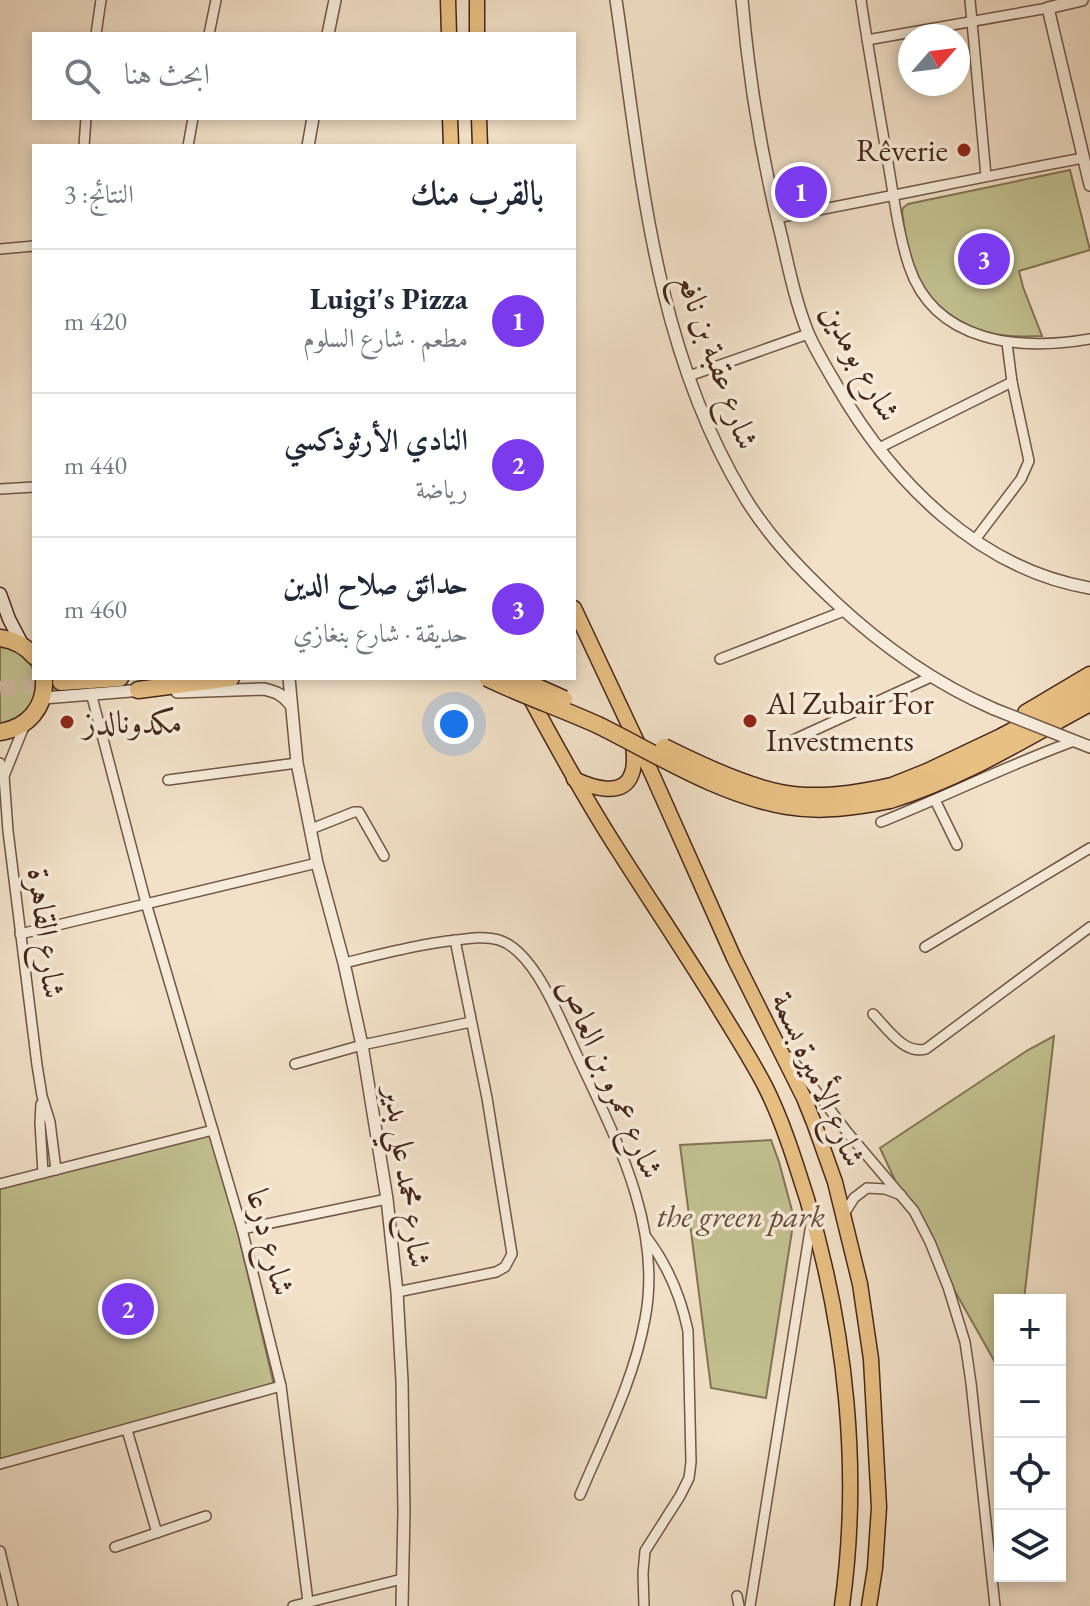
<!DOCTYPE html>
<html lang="ar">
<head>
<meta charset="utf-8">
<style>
  body { margin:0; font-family:"EB Garamond",Amiri,serif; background:#f2f2f3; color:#1f2937; direction:rtl }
  .controls { position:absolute; right:24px; bottom:24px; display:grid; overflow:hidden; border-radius:0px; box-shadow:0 4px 12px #0003 }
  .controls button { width:72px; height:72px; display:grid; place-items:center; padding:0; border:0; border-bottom:2px solid #e0e1e3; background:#fff; color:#1f2937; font:40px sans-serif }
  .compass { position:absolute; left:898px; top:24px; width:72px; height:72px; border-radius:50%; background:#fff; box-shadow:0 4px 12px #0003; rotate:62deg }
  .you { position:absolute; left:454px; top:724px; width:28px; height:28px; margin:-20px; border:6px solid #fff; border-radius:50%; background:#1a73e8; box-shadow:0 0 0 12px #1a73e833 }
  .badge { display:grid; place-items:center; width:52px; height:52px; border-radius:50%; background:#7c3aed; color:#fff; font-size:26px; font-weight:700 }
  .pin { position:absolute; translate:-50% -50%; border:4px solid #fff; box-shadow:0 2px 8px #0006 }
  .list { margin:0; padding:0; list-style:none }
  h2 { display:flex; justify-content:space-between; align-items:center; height:104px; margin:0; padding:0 32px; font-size:34px }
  h2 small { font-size:26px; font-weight:400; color:#747a83 }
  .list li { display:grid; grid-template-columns:52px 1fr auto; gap:24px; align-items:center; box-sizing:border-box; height:144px; padding:0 32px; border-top:2px solid #e0e1e3 }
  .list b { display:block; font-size:30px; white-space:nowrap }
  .list p { margin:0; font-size:26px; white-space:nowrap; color:#747a83 }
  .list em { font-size:26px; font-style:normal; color:#747a83 }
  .icon { flex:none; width:44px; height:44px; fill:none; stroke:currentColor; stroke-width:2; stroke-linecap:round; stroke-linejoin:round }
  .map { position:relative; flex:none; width:1090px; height:1606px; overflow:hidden; direction:ltr }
  .search { position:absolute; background:#fff; box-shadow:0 4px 12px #0003; left:32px; top:32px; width:544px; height:88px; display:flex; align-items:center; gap:20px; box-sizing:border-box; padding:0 28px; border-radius:0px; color:#747a83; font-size:30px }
  .panel { position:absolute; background:#fff; box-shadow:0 4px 12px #0003; left:32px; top:144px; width:544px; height:536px; border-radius:0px; direction:rtl }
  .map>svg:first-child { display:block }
</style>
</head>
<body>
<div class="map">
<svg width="1090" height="1606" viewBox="0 0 1090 1606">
  <rect width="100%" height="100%" fill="#f2e1c8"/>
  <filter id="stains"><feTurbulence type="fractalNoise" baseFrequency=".0025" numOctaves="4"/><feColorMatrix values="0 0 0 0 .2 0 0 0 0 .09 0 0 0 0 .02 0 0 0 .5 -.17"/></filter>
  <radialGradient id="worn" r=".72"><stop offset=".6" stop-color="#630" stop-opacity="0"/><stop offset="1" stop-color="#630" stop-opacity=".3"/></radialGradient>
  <!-- green -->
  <g fill="#c2c190" stroke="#847455" stroke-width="2">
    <path d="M1070 170 1090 250 1019 271 1023 287 1042 336C1032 336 1021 337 1011 336 969 334 928 307 913 268 906 251 905 231 902 212L903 208 908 204Z"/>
    <path d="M0 647C48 651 49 720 0 724Z"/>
    <path d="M1054 1036 1024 1300H1000V1371L908 1208 880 1148 1028 1050Z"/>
    <path d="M211 1132 237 1229 275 1389 0 1466V1185Z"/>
    <path d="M771 1140 779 1162 794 1218 766 1398 711 1388 680 1145Z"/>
  </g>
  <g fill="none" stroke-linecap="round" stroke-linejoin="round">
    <!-- trunk-tunnel -->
    <path stroke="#d0bca5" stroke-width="16" stroke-dasharray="16 8" stroke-linecap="butt" d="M0 689 58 682"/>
    <defs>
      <g id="minor">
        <path d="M861 0C869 55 879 109 888 163 894 197 898 233 909 266 935 344 1021 351 1090 339"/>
        <path d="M970 0 986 176"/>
        <path d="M96 34 101 0"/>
        <path d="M209 34 216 0"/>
        <path d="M867 40 1048 8"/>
        <path d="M84 146 86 118"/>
        <path d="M188 146 193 118"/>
        <path d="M776 218C879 199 981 177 1083 158"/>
        <path d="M0 249 34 246"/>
        <path d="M689 376 808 334"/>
        <path d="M879 448 1012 382"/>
        <path d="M0 489 34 487"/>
        <path d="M974 541 1021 479 1029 461 1012 382 1007 343"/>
        <path d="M720 659 844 611"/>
        <path d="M91 693 146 903 242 1229 281 1386 308 1602"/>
        <path d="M793 740 931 677"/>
        <path d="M0 763 4 776 8 831 37 1065 42 1096 50 1122 56 1170"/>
        <path d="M4 776 25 724"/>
        <path d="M168 780 297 763"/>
        <path d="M935 800 957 845"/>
        <path d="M881 822C946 796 1008 765 1074 741"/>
        <path d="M311 829 354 812H359L384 856"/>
        <path d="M20 934 317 863"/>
        <path d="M925 947 1090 848"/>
        <path d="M344 963C382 954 419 944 457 940 471 938 486 936 499 940 533 951 557 1012 571 1042 610 1128 664 1221 645 1319 634 1380 604 1438 580 1495"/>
        <path d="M873 1014C887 1028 904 1055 926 1049L1090 927"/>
        <path d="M790 1057 847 1132 914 1211 930 1242 948 1287 965 1342 971 1383 995 1606"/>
        <path d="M295 1064 362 1045 471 1022"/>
        <path d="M41 1104 40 1123 43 1173"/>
        <path d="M0 1184 213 1130"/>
        <path d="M844 1214 854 1198 867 1188 885 1189 901 1195"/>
        <path d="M242 1229 387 1199"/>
        <path d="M397 1292 496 1272 505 1267 512 1254 487 1098 455 940"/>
        <path d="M127 1430 157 1533"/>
        <path d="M0 1464 281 1386"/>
        <path d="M115 1547 206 1516"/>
        <path d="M0 1551 13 1606"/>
        <path d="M737 1596 739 1606"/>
        <path d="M293 1606 402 1579"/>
        <path d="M644 1606 643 1573 645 1551 680 1496 689 1478 691 1462 688 1331C681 1297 668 1266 647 1238"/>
        <path d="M750 1606 811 1224"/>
      </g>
      <g id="tertiary">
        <path d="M616 0C641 169 653 345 744 496 768 536 800 569 834 601 882 646 934 683 994 709"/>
        <path d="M742 0C749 81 762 160 782 239 789 270 796 303 808 333 816 351 827 369 837 386 892 481 978 569 1090 588"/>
        <path d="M1082 0 1048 8 1090 185"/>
        <path d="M328 34 335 0"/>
        <path d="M308 146 313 118"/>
        <path d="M289 678 297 763 317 863 344 963 362 1045 387 1199 397 1292 402 1381 404 1512 402 1606"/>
        <path d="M177 692 264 689C276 692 282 694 290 704"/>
        <path d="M43 698 143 690"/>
        <path d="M1062 736 1090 747"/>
      </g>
      <path id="secondary" d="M0 594 9 619 22 644"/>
      <g id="primary">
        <path d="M448 0 449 34"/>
        <path d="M477 0V34"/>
        <path d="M450 118 451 146"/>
        <path d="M479 118 480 146"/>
        <path d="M574 608 652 774 734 958 804 1098 814 1123 835 1182 860 1284 871 1359 879 1507 875 1568 869 1606"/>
        <path d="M527 692C556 746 585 799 618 850 651 902 686 954 719 1008 734 1033 751 1059 765 1086 783 1122 795 1161 807 1199 846 1330 861 1470 842 1606"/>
        <path d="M574 779C591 787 624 799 632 773 636 763 633 751 633 740"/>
      </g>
      <g id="trunk">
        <path d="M0 638C14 640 24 645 34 656"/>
        <path d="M61 682 120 678"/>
        <path d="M138 690 231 678"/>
        <path d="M1026 713 1090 675"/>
        <path d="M0 732C28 728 46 707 44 678"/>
        <path d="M892 786 927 772 1001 737 1090 690"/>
        <path d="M890 800C962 778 1025 738 1090 703"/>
      </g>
    </defs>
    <!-- minor casing -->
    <use href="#minor" stroke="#715546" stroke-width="12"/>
    <!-- tertiary casing -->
    <use href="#tertiary" stroke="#715546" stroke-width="14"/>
    <!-- secondary casing -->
    <use href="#secondary" stroke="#46261a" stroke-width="15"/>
    <!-- primary casing -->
    <use href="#primary" stroke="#46261a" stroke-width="17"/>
    <!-- trunk casing -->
    <use href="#trunk" stroke="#46261a" stroke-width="19"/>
    <!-- minor -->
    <use href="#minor" stroke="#f7ecdb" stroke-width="9"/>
    <!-- tertiary -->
    <use href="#tertiary" stroke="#f7ecdb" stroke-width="11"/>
    <!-- secondary -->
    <use href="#secondary" stroke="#f7ecdb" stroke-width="12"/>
    <!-- primary -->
    <use href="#primary" stroke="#e9c084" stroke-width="14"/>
    <!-- trunk -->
    <use href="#trunk" stroke="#e9c084" stroke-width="16"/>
    <defs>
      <path id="tertiary-bridge" d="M994 709 1062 736"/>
      <g id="trunk-bridge">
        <path d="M487 678C524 696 563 709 600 726 660 756 719 794 786 806 821 812 856 807 890 800"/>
        <path d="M517 678 564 699"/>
        <path d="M664 747C698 764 744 786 781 793 817 800 856 794 892 786"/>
      </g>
    </defs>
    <!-- tertiary-bridge casing -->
    <use href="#tertiary-bridge" stroke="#715546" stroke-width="14" stroke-linecap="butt"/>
    <!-- trunk-bridge casing -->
    <use href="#trunk-bridge" stroke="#46261a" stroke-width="19" stroke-linecap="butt"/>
    <!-- tertiary-bridge -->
    <use href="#tertiary-bridge" stroke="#f7ecdb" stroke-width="11"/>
    <!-- trunk-bridge -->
    <use href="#trunk-bridge" stroke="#e9c084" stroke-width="16"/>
  </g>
  <!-- markers -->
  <g fill="#8f2418" stroke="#f7ecdb" stroke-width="3">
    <circle cx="964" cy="150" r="8"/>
    <circle cx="750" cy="721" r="8"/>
    <circle cx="67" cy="722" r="8"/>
  </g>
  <g text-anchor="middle" stroke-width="7" stroke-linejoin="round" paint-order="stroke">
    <!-- poi labels -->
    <g font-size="32" fill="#46261a" stroke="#f7ecdb" text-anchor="start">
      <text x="948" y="161" text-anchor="end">Rêverie</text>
      <text x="766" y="714">Al Zubair For<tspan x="766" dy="37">Investments</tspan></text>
      <text x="83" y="733">مكدونالدز</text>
    </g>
    <!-- street labels -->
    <g font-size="32" fill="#46261a" stroke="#f7ecdb">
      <text transform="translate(718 361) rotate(70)" y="11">شارع عقبة بن نافع</text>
      <text transform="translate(861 362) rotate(61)" y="11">شارع بومدين</text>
      <text transform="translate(47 933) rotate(83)" y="11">شارع القاهرة</text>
      <text transform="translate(611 1078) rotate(66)" y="11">شارع عمرو بن العاص</text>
      <text transform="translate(819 1079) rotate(66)" y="11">شارع الأميرة بسمة</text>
      <text transform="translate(408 1177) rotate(82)" y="11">شارع محمد علي بدير</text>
      <text transform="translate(271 1242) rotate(75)" y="11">شارع درعا</text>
    </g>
    <!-- park labels -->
    <g font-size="32" font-style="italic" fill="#654d38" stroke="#f7ecdb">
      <text x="741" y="1227">the green park</text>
    </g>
  </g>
  <rect width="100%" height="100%" filter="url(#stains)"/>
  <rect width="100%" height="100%" fill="url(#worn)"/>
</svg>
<div class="controls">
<button>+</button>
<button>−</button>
<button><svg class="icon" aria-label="locate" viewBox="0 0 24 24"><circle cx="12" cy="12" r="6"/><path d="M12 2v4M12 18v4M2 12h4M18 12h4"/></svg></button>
<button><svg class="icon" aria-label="layers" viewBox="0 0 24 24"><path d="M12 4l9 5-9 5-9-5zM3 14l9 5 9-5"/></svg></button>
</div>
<svg class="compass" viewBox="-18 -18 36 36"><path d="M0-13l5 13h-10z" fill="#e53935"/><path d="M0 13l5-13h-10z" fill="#747a83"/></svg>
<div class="you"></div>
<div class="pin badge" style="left:801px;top:192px">1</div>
<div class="pin badge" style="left:128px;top:1309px">2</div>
<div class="pin badge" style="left:984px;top:259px">3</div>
<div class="search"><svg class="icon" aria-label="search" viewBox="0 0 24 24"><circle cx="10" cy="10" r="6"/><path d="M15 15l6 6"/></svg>ابحث هنا</div>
<section class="panel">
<h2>بالقرب منك<small>النتائج: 3</small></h2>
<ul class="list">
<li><span class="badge">1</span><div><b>Luigi's Pizza</b><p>مطعم · شارع السلوم</p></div><em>420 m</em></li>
<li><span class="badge">2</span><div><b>النادي الأرثوذكسي</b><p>رياضة</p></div><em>440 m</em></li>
<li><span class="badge">3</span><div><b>حدائق صلاح الدين</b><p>حديقة · شارع بنغازي</p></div><em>460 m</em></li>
</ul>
</section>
</div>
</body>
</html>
